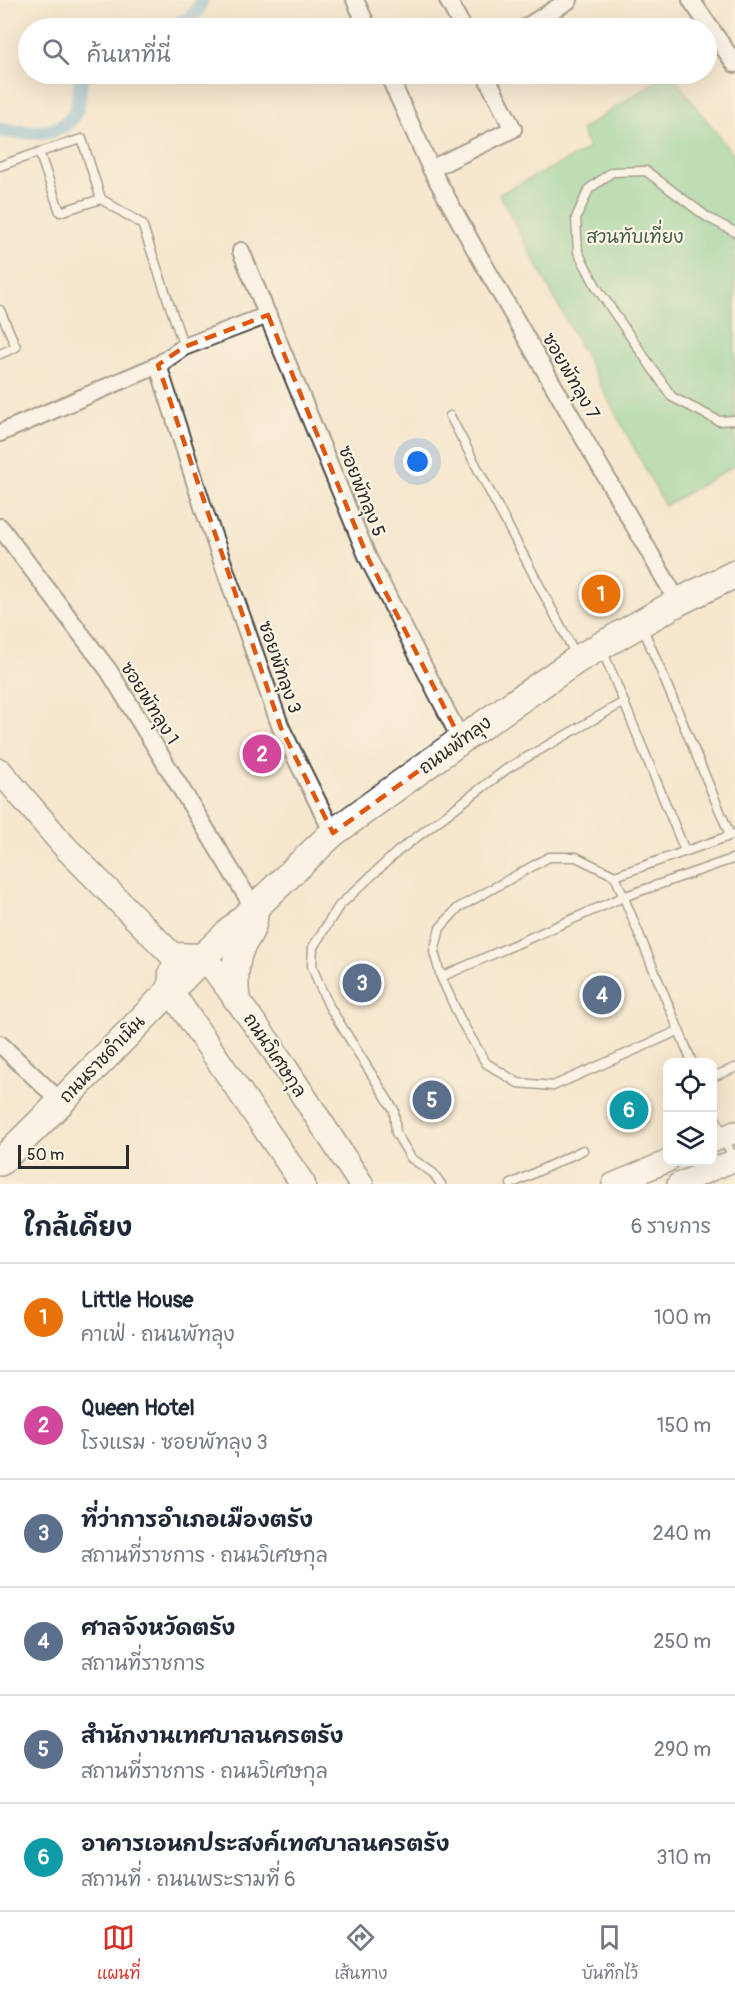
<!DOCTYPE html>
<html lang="th">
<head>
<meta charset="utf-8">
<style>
  body { margin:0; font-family:Pangolin,"Playpen Sans Thai",sans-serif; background:#f2f2f3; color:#1f2937 }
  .controls { position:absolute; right:18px; bottom:18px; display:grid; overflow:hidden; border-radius:12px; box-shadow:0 6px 24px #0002 }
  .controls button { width:54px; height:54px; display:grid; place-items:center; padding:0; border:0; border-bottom:2px solid #e0e1e3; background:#fff; color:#1f2937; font:30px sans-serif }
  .scale { position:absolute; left:18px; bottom:15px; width:111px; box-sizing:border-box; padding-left:6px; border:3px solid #2b2b2b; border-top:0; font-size:16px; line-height:21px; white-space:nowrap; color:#2b2b2b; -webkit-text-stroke:4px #fcf5e5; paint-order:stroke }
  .you { position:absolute; left:418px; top:462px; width:21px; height:21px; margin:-15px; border:4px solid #fff; border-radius:50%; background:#1a73e8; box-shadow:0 0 0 9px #1a73e833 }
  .badge { display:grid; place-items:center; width:39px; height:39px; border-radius:50%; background:#d93025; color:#fff; font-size:20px; font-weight:700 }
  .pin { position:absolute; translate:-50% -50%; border:3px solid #fff; box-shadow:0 2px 6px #0006 }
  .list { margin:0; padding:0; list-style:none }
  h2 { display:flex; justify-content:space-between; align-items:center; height:78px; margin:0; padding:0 24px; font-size:26px }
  h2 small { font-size:20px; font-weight:400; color:#747a83 }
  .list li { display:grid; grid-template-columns:39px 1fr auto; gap:18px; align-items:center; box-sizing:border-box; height:108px; padding:0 24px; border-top:2px solid #e0e1e3 }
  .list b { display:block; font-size:22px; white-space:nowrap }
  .list p { margin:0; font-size:20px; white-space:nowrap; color:#747a83 }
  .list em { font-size:20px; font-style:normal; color:#747a83 }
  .icon { flex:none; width:33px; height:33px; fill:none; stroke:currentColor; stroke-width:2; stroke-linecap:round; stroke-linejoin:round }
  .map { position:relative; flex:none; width:735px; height:1184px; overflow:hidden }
  .search { position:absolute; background:#fff; box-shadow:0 6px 24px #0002; left:18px; right:18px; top:18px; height:66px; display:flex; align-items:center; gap:15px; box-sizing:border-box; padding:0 21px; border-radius:33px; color:#747a83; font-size:22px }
  .sheet { height:726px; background:#fff }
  nav { display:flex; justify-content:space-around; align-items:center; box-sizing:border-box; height:84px; border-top:2px solid #e0e1e3; background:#fff; font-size:16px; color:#747a83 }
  nav a { display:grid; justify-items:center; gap:3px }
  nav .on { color:#d93025 }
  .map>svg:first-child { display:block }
</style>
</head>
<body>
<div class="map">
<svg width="735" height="1184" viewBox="0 0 735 1184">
  <rect width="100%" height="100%" fill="#fcf5e5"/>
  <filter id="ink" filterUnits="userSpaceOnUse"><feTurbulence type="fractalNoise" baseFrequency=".0167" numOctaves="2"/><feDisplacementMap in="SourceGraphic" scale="12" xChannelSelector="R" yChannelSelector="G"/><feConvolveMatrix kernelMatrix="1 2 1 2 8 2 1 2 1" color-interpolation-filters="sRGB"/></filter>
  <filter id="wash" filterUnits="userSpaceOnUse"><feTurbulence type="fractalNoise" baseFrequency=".008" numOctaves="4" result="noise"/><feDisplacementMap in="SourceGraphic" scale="24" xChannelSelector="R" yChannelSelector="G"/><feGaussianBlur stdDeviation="1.35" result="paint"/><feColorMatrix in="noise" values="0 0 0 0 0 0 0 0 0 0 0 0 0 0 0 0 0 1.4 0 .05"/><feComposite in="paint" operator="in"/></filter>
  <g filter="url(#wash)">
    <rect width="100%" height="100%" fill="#f6e7ce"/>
    <!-- green -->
    <path fill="#78d095" stroke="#527e60" stroke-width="1.5" d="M667 74H671L735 157V465L665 506 499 194 589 149 581 130Z"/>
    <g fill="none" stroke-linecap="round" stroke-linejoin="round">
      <!-- canal -->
      <g stroke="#5ba9d4" stroke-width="15">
        <path d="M166 28C181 23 198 18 201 0"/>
        <path d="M0 130C25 133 64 139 76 110 80 99 78 85 83 74"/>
      </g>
    </g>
  </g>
  <g filter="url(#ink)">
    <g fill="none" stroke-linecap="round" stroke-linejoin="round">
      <defs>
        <g id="service">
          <path d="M0 166C27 156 55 147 82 139L101 199 60 212 39 152"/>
          <path d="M101 199 142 224 184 347"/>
          <path d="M735 232 707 217 646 171 612 172 589 189 576 218 578 252 597 288 672 397 719 421 735 420"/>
          <path d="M0 310 16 347 0 354"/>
          <path d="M450 416 577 657"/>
          <path d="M642 626 730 835"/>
          <path d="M602 649 685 851"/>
          <path d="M615 876 692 1062"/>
          <path d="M441 977 623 897 735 858"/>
          <path d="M678 1031 553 1086 518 1083 486 1063 461 1021 441 977 434 952 440 928 458 908 549 857H576L615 876 735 834"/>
          <path d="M712 1077 735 1068"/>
          <path d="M712 1111 734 1160"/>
          <path d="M441 1184 433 1173 411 1158 396 1133 394 1110 329 1006 318 982 312 966 313 947 339 906 397 852 508 768 624 702"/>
          <path d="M511 1184 583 1150"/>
        </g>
        <g id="minor">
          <path d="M355 0 368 28"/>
          <path d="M448 0 463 28"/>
          <path d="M691 0 735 64"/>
          <path d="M528 26 569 0"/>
          <path d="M388 74 431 169 475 249 678 602"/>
          <path d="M431 169 513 129 485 74"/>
          <path d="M241 251 368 558 461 740"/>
          <path d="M158 365 203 507 281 728 333 833"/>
          <path d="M0 433 158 365 184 347 268 315"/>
          <path d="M0 527 109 671 254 908"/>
          <path d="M0 1044 61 1102"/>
        </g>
        <g id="tertiary">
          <path d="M712 1142 735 1132"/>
          <path d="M613 1184 668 1161"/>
          <path d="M678 1184 735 1160"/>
        </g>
        <g id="secondary">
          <path d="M0 771 66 848 172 955 204 956 269 1043 361 1184"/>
          <path d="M171 972 170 990 303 1184"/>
        </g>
        <g id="primary">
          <path d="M236 998C234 982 234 964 240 949 247 934 254 930 254 912"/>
          <path d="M0 1162 61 1102 204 956 333 833 461 740 578 659 678 602 735 574"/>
        </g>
      </defs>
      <!-- service casing -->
      <use href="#service" stroke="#494743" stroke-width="11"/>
      <!-- minor casing -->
      <use href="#minor" stroke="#494743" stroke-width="20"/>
      <!-- tertiary casing -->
      <use href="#tertiary" stroke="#494743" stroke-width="24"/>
      <!-- secondary casing -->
      <use href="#secondary" stroke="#494743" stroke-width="27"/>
      <!-- primary casing -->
      <use href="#primary" stroke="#494743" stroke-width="30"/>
      <!-- service -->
      <use href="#service" stroke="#fff" stroke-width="8"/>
      <!-- minor -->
      <use href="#minor" stroke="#fff" stroke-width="16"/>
      <!-- tertiary -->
      <use href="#tertiary" stroke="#fff" stroke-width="21"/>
      <!-- secondary -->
      <use href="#secondary" stroke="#fff" stroke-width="24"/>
      <!-- primary -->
      <use href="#primary" stroke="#fff" stroke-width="27"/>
    </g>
  </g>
  <!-- marked area -->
  <path d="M0 0H735V1184H0ZM268 315 368 558 461 740 333 833 281 728 158 365 184 347Z" fill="#f6e7ce" fill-opacity=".55" fill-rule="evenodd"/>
  <path fill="none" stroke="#df570e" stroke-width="4.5" stroke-dasharray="12 8" stroke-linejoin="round" d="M268 315 368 558 461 740 333 833 281 728 158 365 184 347Z"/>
  <g text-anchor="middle" stroke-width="4.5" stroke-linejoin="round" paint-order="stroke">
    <!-- park labels -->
    <g font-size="18" fill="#425d4b" stroke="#fcf5e5">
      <text x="635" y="243">สวนทับเที่ยง</text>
    </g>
    <!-- street labels -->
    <g font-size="18" fill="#2b2b2b" stroke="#fcf5e5">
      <text transform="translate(571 376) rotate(60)" y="6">ซอยพัทลุง 7</text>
      <text transform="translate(362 491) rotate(68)" y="6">ซอยพัทลุง 5</text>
      <text transform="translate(280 667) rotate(71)" y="6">ซอยพัทลุง 3</text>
      <text transform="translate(150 703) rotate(58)" y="6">ซอยพัทลุง 1</text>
      <text transform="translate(455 745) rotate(-36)" y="6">ถนนพัทลุง</text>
      <text transform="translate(275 1055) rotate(56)" y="6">ถนนวิเศษกุล</text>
      <text transform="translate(102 1059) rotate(-46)" y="6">ถนนราชดำเนิน</text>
    </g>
  </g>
</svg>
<div class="controls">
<button><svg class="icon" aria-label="locate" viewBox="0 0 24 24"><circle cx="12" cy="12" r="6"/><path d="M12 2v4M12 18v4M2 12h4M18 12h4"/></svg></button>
<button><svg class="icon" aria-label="layers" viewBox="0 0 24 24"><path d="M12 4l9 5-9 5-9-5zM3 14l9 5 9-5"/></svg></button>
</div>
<div class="scale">50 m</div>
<div class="you"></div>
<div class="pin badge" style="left:601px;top:594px;background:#e8710a">1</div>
<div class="pin badge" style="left:262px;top:754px;background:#d1479c">2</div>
<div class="pin badge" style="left:362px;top:983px;background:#5c6f8a">3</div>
<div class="pin badge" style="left:602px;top:995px;background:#5c6f8a">4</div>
<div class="pin badge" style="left:432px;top:1100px;background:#5c6f8a">5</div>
<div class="pin badge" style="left:629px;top:1110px;background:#0f9aa8">6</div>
<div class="search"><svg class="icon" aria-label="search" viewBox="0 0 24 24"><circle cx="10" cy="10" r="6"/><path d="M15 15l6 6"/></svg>ค้นหาที่นี่</div>
</div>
<section class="sheet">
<h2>ใกล้เคียง<small>6 รายการ</small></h2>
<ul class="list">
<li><span class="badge" style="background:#e8710a">1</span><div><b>Little House</b><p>คาเฟ่ · ถนนพัทลุง</p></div><em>100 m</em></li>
<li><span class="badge" style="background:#d1479c">2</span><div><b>Queen Hotel</b><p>โรงแรม · ซอยพัทลุง 3</p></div><em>150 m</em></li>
<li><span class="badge" style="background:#5c6f8a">3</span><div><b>ที่ว่าการอำเภอเมืองตรัง</b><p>สถานที่ราชการ · ถนนวิเศษกุล</p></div><em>240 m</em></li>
<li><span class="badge" style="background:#5c6f8a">4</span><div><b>ศาลจังหวัดตรัง</b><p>สถานที่ราชการ</p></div><em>250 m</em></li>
<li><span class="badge" style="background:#5c6f8a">5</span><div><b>สำนักงานเทศบาลนครตรัง</b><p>สถานที่ราชการ · ถนนวิเศษกุล</p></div><em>290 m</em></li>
<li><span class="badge" style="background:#0f9aa8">6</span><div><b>อาคารเอนกประสงค์เทศบาลนครตรัง</b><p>สถานที่ · ถนนพระรามที่ 6</p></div><em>310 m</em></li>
</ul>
</section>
<nav>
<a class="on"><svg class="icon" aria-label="map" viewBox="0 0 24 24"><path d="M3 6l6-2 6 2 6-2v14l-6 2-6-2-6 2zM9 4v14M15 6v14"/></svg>แผนที่</a>
<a><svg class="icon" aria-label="directions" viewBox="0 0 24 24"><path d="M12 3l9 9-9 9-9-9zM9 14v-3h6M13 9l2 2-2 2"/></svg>เส้นทาง</a>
<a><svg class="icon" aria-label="saved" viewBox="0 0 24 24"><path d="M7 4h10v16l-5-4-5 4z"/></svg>บันทึกไว้</a>
</nav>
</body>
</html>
